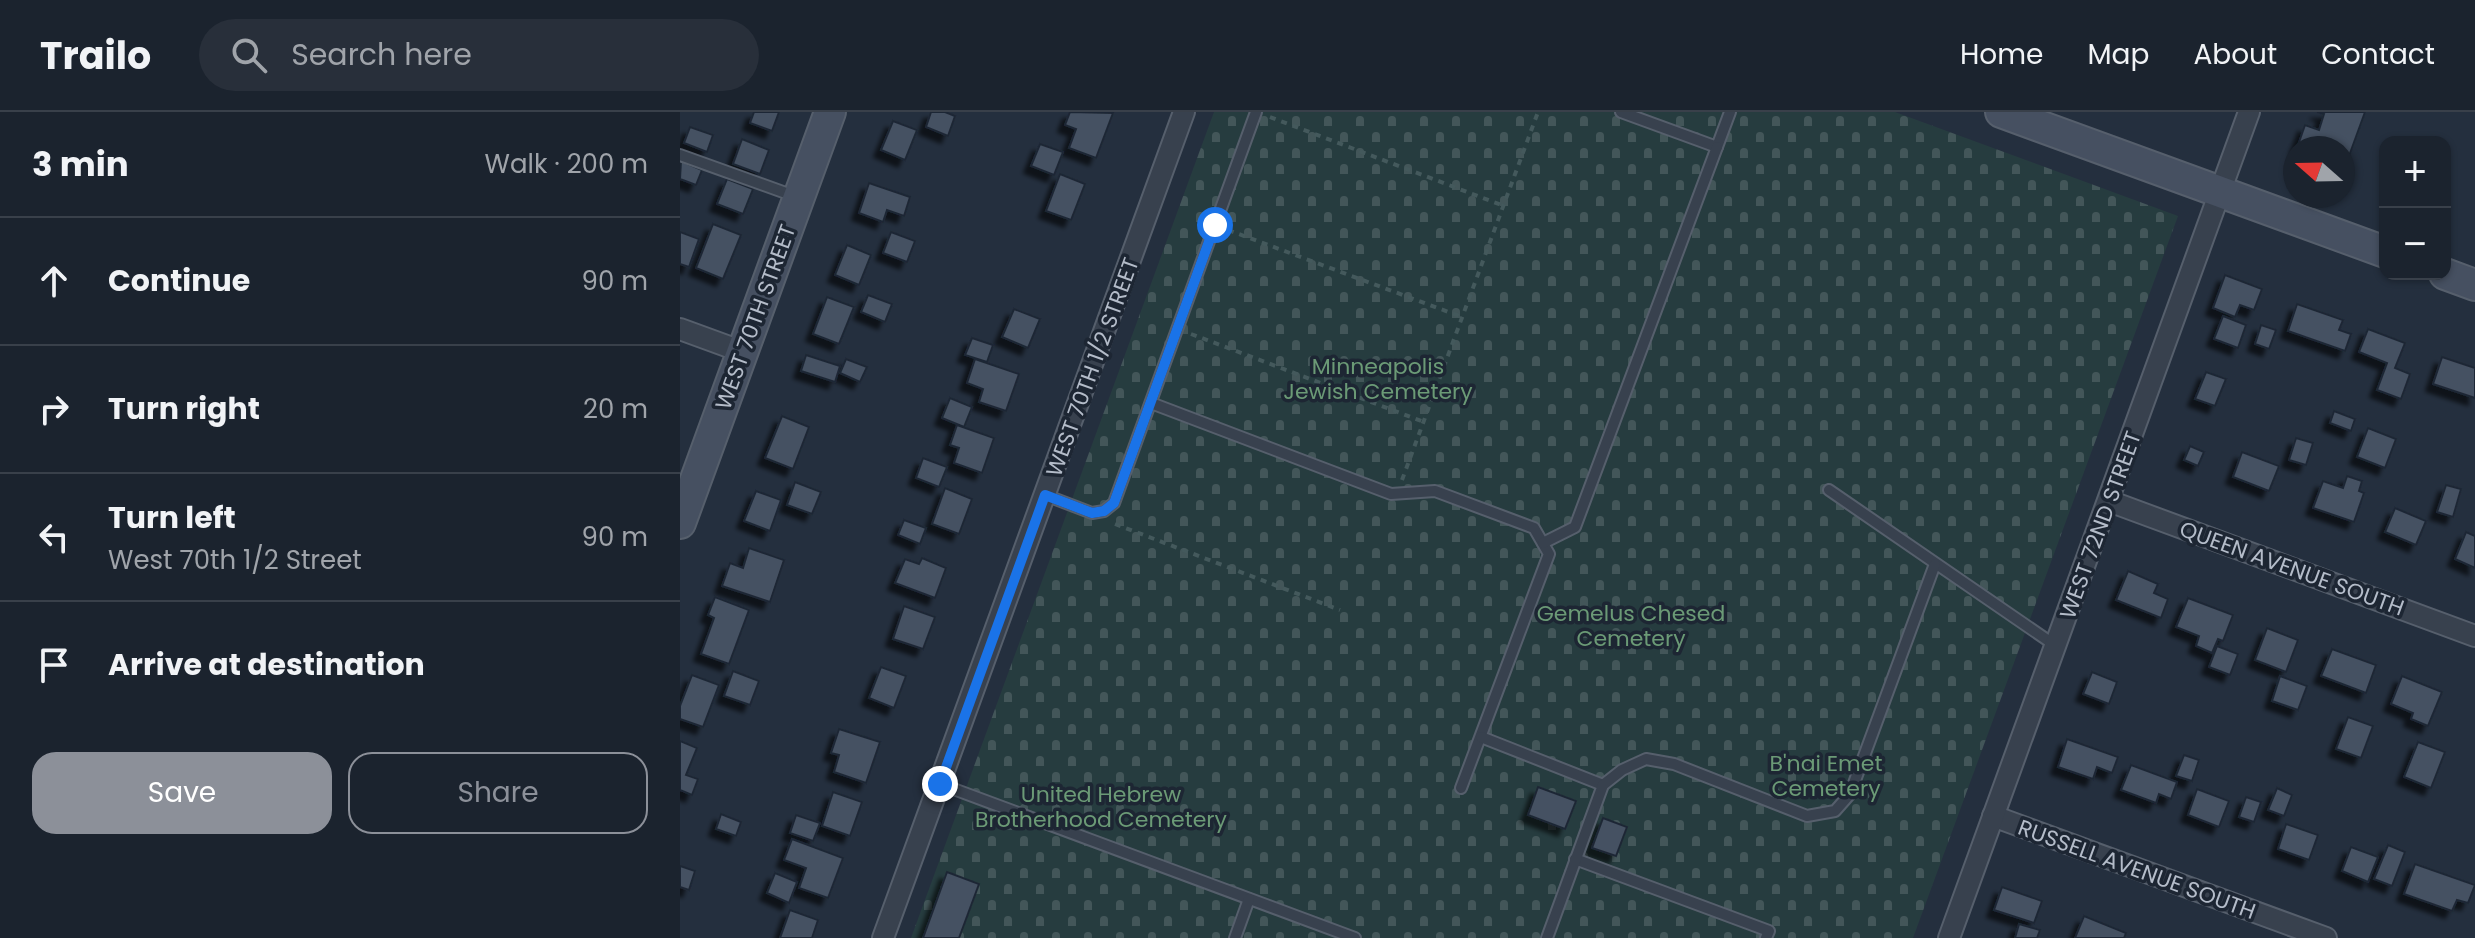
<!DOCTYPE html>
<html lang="en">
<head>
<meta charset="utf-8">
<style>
  body { margin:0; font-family:Poppins,sans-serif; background:#282f3a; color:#f1f3f6 }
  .controls { position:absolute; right:24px; top:24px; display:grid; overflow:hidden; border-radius:16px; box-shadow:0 2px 6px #0004 }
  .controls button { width:72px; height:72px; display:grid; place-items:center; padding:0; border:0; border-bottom:2px solid #39404a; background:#1b232e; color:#f1f3f6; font:40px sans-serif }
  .compass { position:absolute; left:1603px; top:24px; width:72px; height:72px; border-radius:50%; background:#1b232e; box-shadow:0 2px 6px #0004; rotate:290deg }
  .stop { position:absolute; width:24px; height:24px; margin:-18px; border:6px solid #1a73e8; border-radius:50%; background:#fff }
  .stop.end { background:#1a73e8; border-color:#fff; box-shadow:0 2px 8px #0008 }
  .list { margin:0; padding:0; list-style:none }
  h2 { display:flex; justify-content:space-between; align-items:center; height:104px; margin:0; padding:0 32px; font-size:34px }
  h2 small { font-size:26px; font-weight:400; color:#a0a4aa }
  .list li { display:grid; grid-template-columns:52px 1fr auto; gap:24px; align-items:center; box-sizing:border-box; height:128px; padding:0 32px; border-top:2px solid #39404a }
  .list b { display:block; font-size:30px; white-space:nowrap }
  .list p { margin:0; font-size:26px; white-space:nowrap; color:#a0a4aa }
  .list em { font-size:26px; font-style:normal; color:#a0a4aa }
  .actions { display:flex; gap:16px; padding:24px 32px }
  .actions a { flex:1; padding:18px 0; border:2px solid #8c9099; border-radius:24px; text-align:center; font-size:28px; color:#8c9099 }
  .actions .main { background:#8c9099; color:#fff }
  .icon { flex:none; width:44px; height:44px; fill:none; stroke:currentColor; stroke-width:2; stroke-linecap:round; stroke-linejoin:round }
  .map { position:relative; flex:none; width:1795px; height:826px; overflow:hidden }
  header { display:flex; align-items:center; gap:48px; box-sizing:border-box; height:112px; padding:0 40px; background:#1b232e; border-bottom:2px solid #39404a }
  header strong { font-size:38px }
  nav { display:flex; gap:44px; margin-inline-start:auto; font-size:28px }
  .search { width:560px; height:72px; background:#282f3a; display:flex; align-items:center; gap:20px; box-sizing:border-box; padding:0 28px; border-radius:44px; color:#a0a4aa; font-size:30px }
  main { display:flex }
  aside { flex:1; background:#1b232e }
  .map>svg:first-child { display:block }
</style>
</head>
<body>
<header>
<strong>Trailo</strong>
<div class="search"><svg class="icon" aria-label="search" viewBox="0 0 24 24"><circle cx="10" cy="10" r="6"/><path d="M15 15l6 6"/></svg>Search here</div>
<nav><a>Home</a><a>Map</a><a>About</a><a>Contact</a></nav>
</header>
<main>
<aside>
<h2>3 min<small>Walk · 200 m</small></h2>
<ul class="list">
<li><svg class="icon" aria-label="ahead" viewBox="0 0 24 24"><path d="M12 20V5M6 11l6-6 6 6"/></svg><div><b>Continue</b></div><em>90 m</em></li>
<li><svg class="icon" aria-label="right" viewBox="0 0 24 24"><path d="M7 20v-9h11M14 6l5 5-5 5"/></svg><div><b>Turn right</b></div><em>20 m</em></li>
<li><svg class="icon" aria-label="left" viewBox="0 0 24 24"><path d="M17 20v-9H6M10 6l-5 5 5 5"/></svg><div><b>Turn left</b><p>West 70th 1/2 Street</p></div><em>90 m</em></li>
<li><svg class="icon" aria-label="arrive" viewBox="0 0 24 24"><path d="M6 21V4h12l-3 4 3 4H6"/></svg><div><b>Arrive at destination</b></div></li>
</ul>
<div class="actions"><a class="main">Save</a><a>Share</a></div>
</aside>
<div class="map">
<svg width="1795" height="826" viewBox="0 0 1795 826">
  <defs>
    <pattern id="cemetery-stones" width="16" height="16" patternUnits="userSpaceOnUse" patternTransform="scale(2)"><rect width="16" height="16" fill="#263c3f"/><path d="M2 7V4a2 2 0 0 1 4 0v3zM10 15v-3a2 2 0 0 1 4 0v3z" fill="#435659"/></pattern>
    <filter id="shadow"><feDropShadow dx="-7" dy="7" stdDeviation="2" flood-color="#0009"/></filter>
  </defs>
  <rect width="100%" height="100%" fill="#242f3e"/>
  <!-- cemetery -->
  <path fill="url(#cemetery-stones)" d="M534 0H1215L1498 104 1233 826H231Z"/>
  <!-- building -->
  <g fill="#455162" stroke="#1f2835" stroke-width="2" filter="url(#shadow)">
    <path d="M74 0H99L92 19 70 11Z"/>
    <path d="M251 0H265L275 4 268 24 246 15Z"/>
    <path d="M390 0 433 1 416 46 389 36 396 17 385 13Z"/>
    <path d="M1637 0H1685L1665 55 1663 36H1617L1625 13 1639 18 1644 2Z"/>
    <path d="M213 9 237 18 225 48 201 38Z"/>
    <path d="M10 15 33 23 27 40 4 31Z"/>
    <path d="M62 27 89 38 80 62 53 52Z"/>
    <path d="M360 32 383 40 374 63 351 54Z"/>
    <path d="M1 49 22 58 16 73 0 67Z"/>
    <path d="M380 62 405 72 391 108 366 99Z"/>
    <path d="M47 67 73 77 63 102 37 92Z"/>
    <path d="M189 71 230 85 224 104 207 98 203 110 179 101Z"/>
    <path d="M33 112 61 123 43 167 16 156Z"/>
    <path d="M0 120 19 127 9 155 0 152Z"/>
    <path d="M211 120 235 129 227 150 203 141Z"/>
    <path d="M167 133 191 143 179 173 155 163Z"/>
    <path d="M1545 163 1582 177 1574 198 1560 193 1555 205 1533 196Z"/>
    <path d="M188 183 212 192 205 210 181 200Z"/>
    <path d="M147 185 174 195 159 232 133 222Z"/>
    <path d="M1617 192 1663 208 1659 218 1671 222 1665 239 1608 219Z"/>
    <path d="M334 197 360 207 348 236 322 225Z"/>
    <path d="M1543 204 1566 213 1558 236 1534 227Z"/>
    <path d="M1581 213 1596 218 1589 237 1575 232Z"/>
    <path d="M1688 217 1725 231 1715 256 1730 262 1721 287 1697 278 1707 251 1679 240Z"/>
    <path d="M292 226 313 233 307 250 285 243Z"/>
    <path d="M126 243 160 254 155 270 121 259Z"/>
    <path d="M1762 245 1795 256V286L1753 272Z"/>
    <path d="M166 247 187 255 180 270 160 261Z"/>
    <path d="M295 247 339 262 326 299 299 290 303 277 287 271Z"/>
    <path d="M1526 260 1546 267 1535 294 1515 287Z"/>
    <path d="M270 286 292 295 284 315 262 306Z"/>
    <path d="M1654 299 1675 307 1671 319 1650 311Z"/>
    <path d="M102 304 129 315 113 357 85 346Z"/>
    <path d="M277 313 314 326 302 361 274 351 279 336 270 333Z"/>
    <path d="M1688 316 1716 327 1705 356 1677 345Z"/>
    <path d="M1616 326 1633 331 1626 353 1609 348Z"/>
    <path d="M1510 334 1524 340 1518 354 1504 348Z"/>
    <path d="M1562 340 1599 354 1589 379 1553 365Z"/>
    <path d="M243 346 267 355 259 375 236 366Z"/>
    <path d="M1667 364 1682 369 1679 379 1684 381 1674 410 1633 396 1643 369 1663 376Z"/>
    <path d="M115 370 141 380 132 402 107 393Z"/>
    <path d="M1766 373 1781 377 1773 405 1757 400Z"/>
    <path d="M265 376 292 387 279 422 252 412Z"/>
    <path d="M76 379 101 388 90 419 64 409Z"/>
    <path d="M1715 396 1746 409 1736 433 1705 420Z"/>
    <path d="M224 408 246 416 240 432 218 423Z"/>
    <path d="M1786 420 1795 424V456L1775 447Z"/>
    <path d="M69 436 104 448 90 490 42 474 50 451 63 456Z"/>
    <path d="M242 446 266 456 255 486 215 471 225 447 239 452Z"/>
    <path d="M1448 459 1478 472 1474 481 1488 487 1481 506 1436 488Z"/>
    <path d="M35 485 69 498 49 552 21 542 34 506 28 503Z"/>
    <path d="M1508 486 1553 503 1543 529 1538 527 1532 541 1516 534 1519 524 1496 515Z"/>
    <path d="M224 494 255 505 243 537 213 527Z"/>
    <path d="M1587 516 1618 528 1606 560 1575 548Z"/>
    <path d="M1537 534 1558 542 1550 563 1529 555Z"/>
    <path d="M1652 537 1696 553 1686 581 1641 564Z"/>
    <path d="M201 555 226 564 214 596 189 586Z"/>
    <path d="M53 559 79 569 70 593 44 584Z"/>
    <path d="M1412 560 1437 570 1429 592 1403 582Z"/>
    <path d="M12 563 39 573 23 615 0 607V594Z"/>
    <path d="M1600 564 1627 574 1618 598 1592 589Z"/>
    <path d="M1722 564 1762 580 1748 614 1731 607 1733 601 1711 592Z"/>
    <path d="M1668 605 1693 614 1681 646 1656 637Z"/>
    <path d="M159 617 200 630 186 671 154 660 159 643 151 641Z"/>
    <path d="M1387 627 1438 645 1432 661 1417 655 1413 667 1378 655Z"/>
    <path d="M0 629 17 636 6 663 18 667 12 683 0 678Z"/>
    <path d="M1738 630 1765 640 1751 676 1724 665Z"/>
    <path d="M1504 643 1519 648 1512 669 1496 664Z"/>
    <path d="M1451 653 1497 670 1491 687 1479 682 1476 691 1441 678Z"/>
    <path d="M858 675 896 689 885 717 848 703Z"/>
    <path d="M1597 676 1612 683 1604 704 1588 698Z"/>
    <path d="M1517 677 1549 689 1539 715 1508 703Z"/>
    <path d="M153 680 182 690 170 724 142 714Z"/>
    <path d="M1566 685 1581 690 1574 710 1559 705Z"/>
    <path d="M41 702 61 710 56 724 36 717Z"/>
    <path d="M116 703 140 711 133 729 110 721Z"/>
    <path d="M923 706 947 715 936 744 912 736Z"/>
    <path d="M1606 712 1638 723 1629 748 1598 737Z"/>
    <path d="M112 727 163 746 148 786 119 776 126 756 104 748Z"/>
    <path d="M1708 733 1725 740 1712 774 1694 767Z"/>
    <path d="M1671 735 1698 745 1688 770 1662 759Z"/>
    <path d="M1735 752 1795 773 1788 791 1777 788 1772 799 1724 782Z"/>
    <path d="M0 754 15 759 9 778 0 775Z"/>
    <path d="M267 760 299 772 279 826H243Z"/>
    <path d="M95 761 117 770 109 791 87 781Z"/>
    <path d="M1322 775 1362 789 1354 811 1314 798Z"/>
    <path d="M110 798 138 808 132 826H100Z"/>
    <path d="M1404 804 1446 821 1444 826H1395Z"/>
    <path d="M1339 812 1360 818 1357 826H1335Z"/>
  </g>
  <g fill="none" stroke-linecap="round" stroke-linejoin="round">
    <defs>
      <g id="lane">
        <path d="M941 0 1037 35 1050 0"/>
        <path d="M0 43 117 85"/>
        <path d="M471 291 711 382 755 379 854 416 869 442 781 676"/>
        <path d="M1149 378 1376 534"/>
        <path d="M365 383 412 401 424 399 434 391 576 0"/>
        <path d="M863 431 895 415 1037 35"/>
        <path d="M801 625 923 673"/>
        <path d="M260 672 675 826"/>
        <path d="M895 747 1089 819 1086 826"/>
        <path d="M555 826 569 787"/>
        <path d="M867 826 923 673 942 658 966 647 994 652 1127 704 1155 699 1170 682 1255 452"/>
      </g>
      <g id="street">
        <path d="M0 217 63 240"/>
        <path d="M1429 389 1795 524"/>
        <path d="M1313 704 1646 826"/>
        <path d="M203 826 504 0"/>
        <path d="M1269 826 1569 0"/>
      </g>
      <g id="secondary">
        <path d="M1321 0 1705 140"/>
        <path d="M1765 162 1795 173"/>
        <path d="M0 411 150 0"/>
      </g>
    </defs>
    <!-- lane casing -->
    <use href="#lane" stroke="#565f6c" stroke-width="14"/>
    <!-- street casing -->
    <use href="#street" stroke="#565f6c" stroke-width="24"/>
    <!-- secondary casing -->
    <use href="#secondary" stroke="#565f6c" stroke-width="34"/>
    <!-- path -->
    <g stroke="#44595c" stroke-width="4" stroke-dasharray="6 6" stroke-linecap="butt">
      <path d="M590 5 824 94"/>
      <path d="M548 118 782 205"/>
      <path d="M511 222 744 310"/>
      <path d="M722 368 858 0"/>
      <path d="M435 412 660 498"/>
    </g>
    <!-- lane -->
    <use href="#lane" stroke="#38414e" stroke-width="10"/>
    <!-- street -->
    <use href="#street" stroke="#38414e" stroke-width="20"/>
    <!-- secondary -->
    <use href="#secondary" stroke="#465061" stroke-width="30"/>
  </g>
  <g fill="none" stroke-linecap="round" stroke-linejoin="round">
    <!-- route -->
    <path stroke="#1a73e8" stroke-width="10" d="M260 672 365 383 412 401 424 399 434 391 535 113"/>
  </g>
  <g text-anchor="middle" stroke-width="7" stroke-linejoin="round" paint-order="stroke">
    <!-- street labels -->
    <g font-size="22" fill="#b4bcc9" stroke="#1d2633">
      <text transform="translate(75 205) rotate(-70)" y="8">WEST 70TH STREET</text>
      <text transform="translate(412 255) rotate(-70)" y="8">WEST 70TH 1/2 STREET</text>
      <text transform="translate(1420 413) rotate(-70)" y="8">WEST 72ND STREET</text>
      <text transform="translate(1612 456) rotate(20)" y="8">QUEEN AVENUE SOUTH</text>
      <text transform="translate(1457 757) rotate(20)" y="8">RUSSELL AVENUE SOUTH</text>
    </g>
    <!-- park labels -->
    <g font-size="22" fill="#6b9a76" stroke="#1d2633">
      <text x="698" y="262">Minneapolis<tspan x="698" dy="25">Jewish Cemetery</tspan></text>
      <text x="951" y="509">Gemelus Chesed<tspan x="951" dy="25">Cemetery</tspan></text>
      <text x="1146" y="659">B'nai Emet<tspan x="1146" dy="25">Cemetery</tspan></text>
      <text x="421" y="690">United Hebrew<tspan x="421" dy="25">Brotherhood Cemetery</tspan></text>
    </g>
  </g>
</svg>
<div class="controls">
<button>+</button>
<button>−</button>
</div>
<svg class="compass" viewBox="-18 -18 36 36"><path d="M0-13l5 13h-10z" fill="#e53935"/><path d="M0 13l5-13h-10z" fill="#a0a4aa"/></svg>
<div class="stop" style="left:535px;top:113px"></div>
<div class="stop end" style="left:260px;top:672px"></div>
</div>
</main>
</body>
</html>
